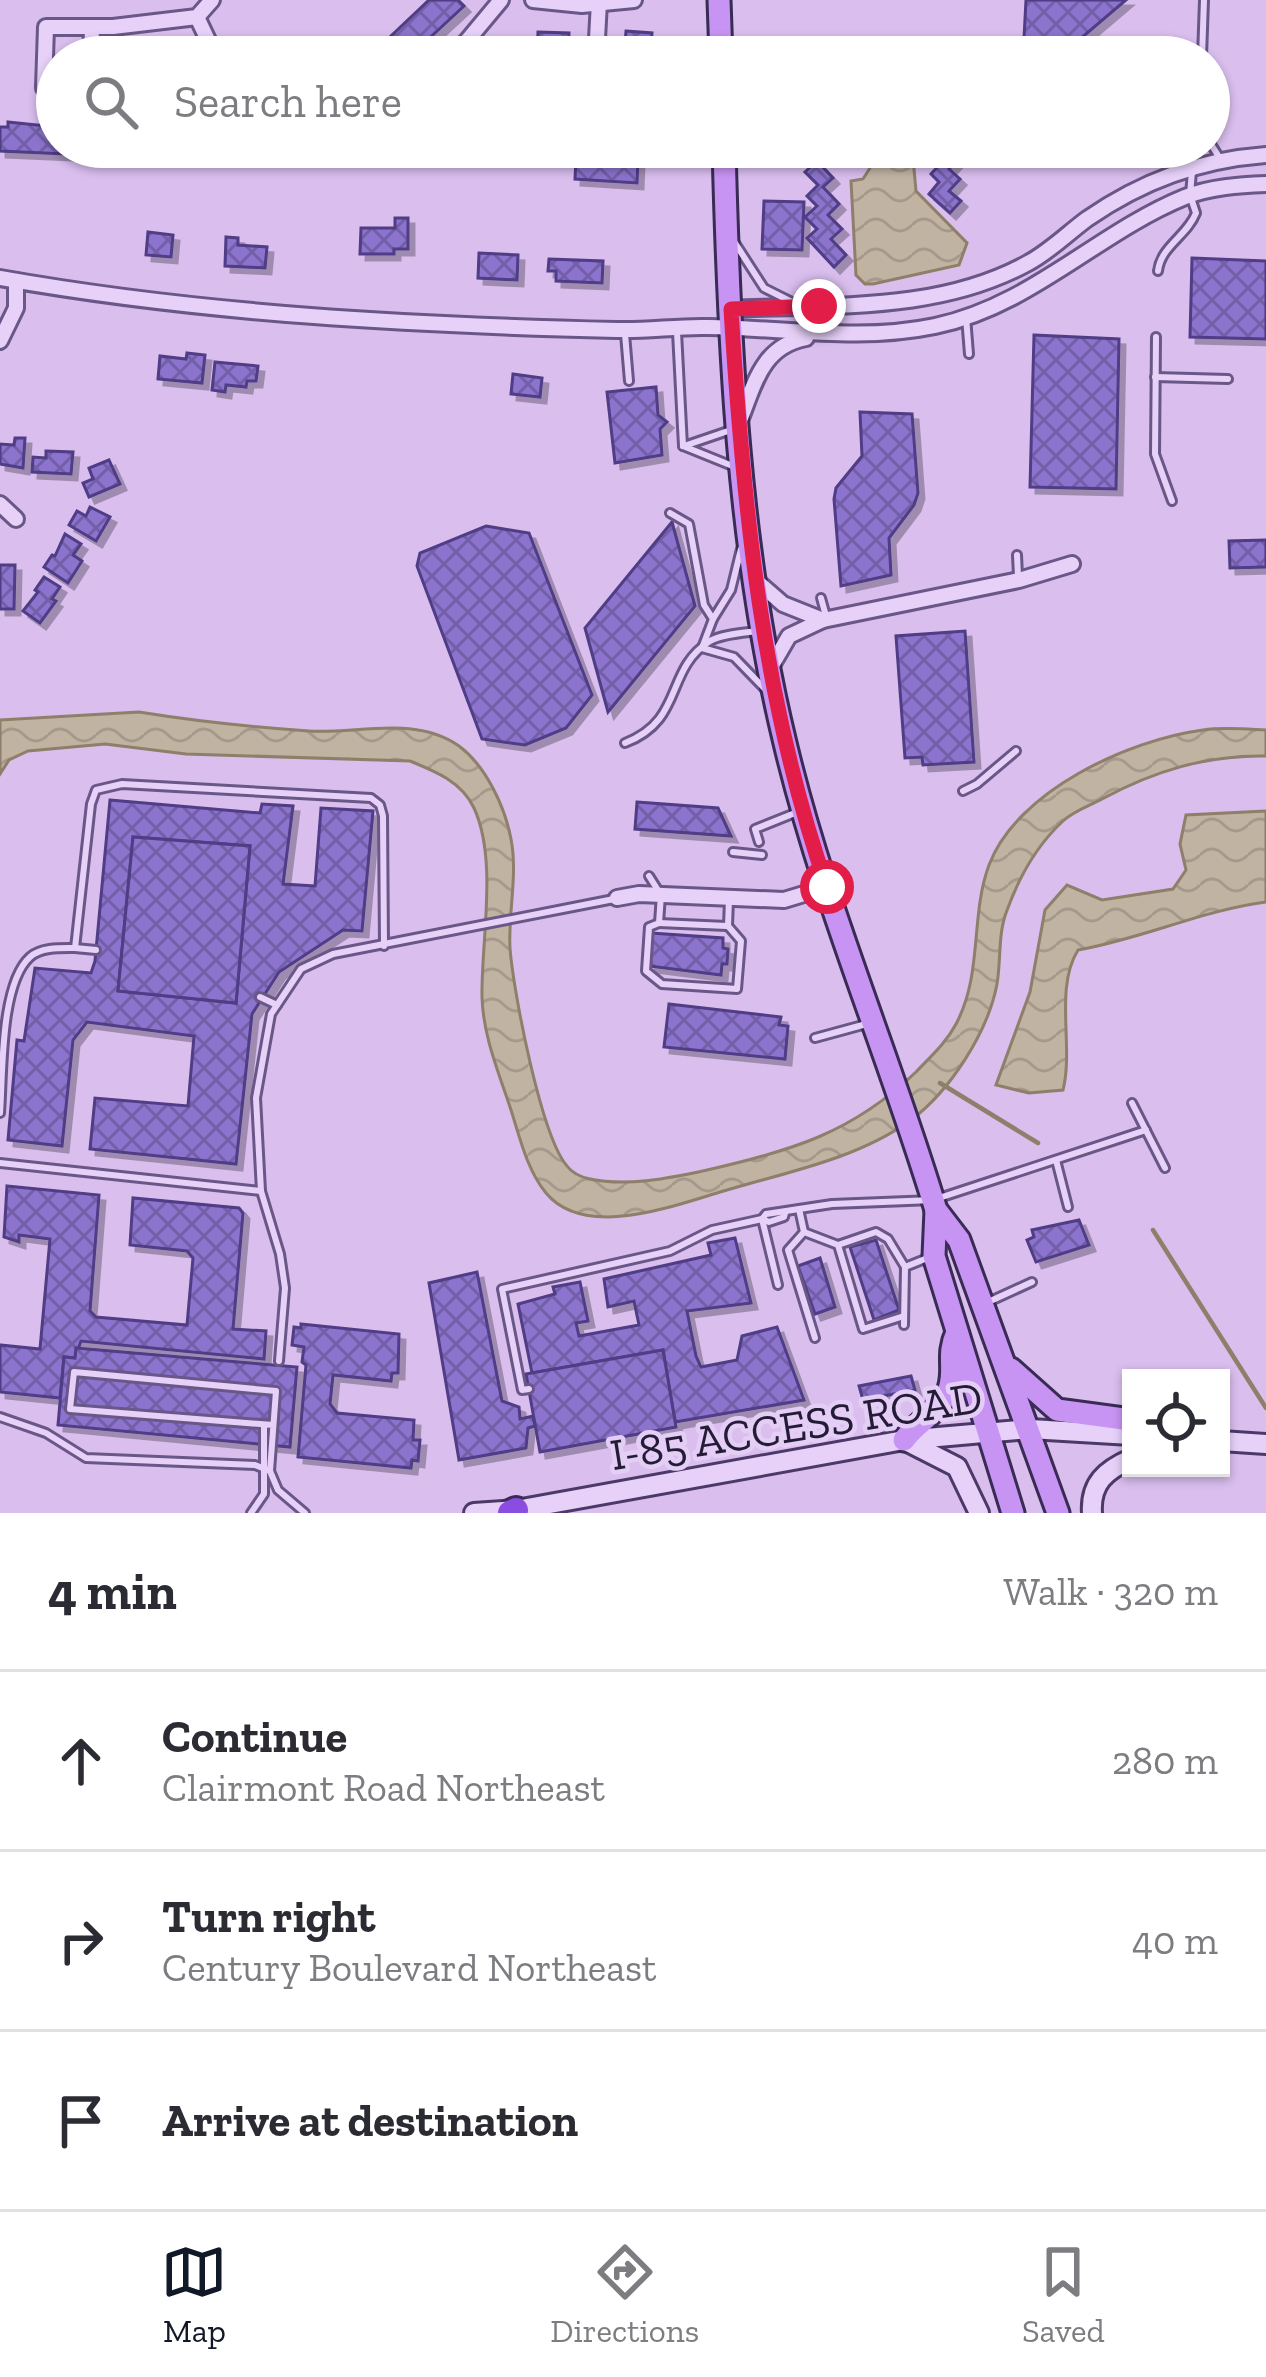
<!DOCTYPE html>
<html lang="en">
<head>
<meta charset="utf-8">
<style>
  body { margin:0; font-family:"Zilla Slab",serif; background:#f2f2f3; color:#2b2b33 }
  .controls { position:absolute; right:36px; bottom:36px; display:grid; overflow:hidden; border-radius:0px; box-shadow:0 3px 9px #0004 }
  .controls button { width:108px; height:108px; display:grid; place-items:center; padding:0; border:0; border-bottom:3px solid #e1e1e2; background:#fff; color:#2b2b33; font:60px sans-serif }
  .stop { position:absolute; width:36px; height:36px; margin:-27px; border:9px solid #e11d48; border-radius:50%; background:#fff }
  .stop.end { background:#e11d48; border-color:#fff; box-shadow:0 3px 12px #0008 }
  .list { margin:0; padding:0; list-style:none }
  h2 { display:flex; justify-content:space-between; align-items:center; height:156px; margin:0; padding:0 48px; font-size:51px }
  h2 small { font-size:39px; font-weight:400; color:#7c7c81 }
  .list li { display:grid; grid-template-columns:78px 1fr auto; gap:36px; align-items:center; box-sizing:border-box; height:180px; padding:0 48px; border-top:3px solid #e1e1e2 }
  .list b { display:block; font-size:45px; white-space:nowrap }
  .list p { margin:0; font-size:39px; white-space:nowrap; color:#7c7c81 }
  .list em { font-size:39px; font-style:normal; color:#7c7c81 }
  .icon { flex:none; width:66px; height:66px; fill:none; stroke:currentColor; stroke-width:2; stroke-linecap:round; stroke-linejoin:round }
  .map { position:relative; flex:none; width:1266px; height:1513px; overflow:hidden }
  .search { position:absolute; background:#fff; box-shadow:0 3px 9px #0004; left:36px; right:36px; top:36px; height:132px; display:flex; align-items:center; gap:30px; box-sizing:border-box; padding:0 42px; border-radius:66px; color:#7c7c81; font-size:45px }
  .sheet { height:696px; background:#fff }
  nav { display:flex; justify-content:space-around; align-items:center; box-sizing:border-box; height:168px; border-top:3px solid #e1e1e2; background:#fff; font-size:33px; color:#7c7c81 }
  nav a { display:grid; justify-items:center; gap:6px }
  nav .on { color:#111827 }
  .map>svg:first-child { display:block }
</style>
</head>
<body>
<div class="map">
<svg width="1266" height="1513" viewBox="0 0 1266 1513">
  <defs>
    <pattern id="water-waves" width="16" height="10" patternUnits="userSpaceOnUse" patternTransform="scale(3)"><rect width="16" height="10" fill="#c0b3a2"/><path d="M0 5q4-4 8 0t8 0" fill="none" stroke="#a5998c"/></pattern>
    <pattern id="building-cross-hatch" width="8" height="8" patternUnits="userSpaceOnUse" patternTransform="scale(3)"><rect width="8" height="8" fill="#8c73cd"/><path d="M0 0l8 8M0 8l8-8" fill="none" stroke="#725ea7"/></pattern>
    <filter id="shadow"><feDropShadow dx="6" dy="6" stdDeviation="0" flood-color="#0004"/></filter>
  </defs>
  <rect width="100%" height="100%" fill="#d9beee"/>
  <!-- water -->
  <g fill="url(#water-waves)" stroke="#8d7f69" stroke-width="3">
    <path d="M845 147H912L916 191 967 243 959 265 873 284H865L856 275 851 181 863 179 870 168 866 160 851 156Z"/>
    <path d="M139 712C195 721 251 727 309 731 358 734 415 715 459 746 486 766 505 807 511 839 518 875 508 913 510 948 513 990 541 1136 567 1166 572 1173 581 1177 590 1179 626 1187 671 1178 707 1170 791 1151 852 1133 916 1072 931 1056 946 1043 956 1024 983 974 970 916 989 865 1017 791 1128 740 1203 730 1223 727 1245 729 1266 730V756C1206 755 1154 771 1102 799 1089 806 1074 811 1063 821 1036 846 1018 879 1006 913 998 935 1001 961 997 984 988 1032 950 1091 911 1120 856 1160 782 1173 717 1193 670 1207 584 1239 546 1193 527 1170 520 1138 511 1110 499 1073 483 1036 482 997 481 941 498 860 474 808 462 782 435 771 410 761L186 754 105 744 28 751 9 760 0 774V720Z"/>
    <path d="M1266 811V902C1203 910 1142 939 1078 950 1054 989 1074 1046 1063 1090L1029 1093 996 1085 1030 992 1045 910 1067 885 1102 900 1173 889 1186 870 1180 844 1186 815Z"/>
  </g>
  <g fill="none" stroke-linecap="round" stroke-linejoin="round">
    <!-- stream -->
    <g stroke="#8d7f69" stroke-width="4.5">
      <path d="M940 1083 1038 1143"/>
      <path d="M1153 1230 1266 1408"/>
    </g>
  </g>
  <!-- building -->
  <g fill="url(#building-cross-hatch)" stroke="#4f3c86" stroke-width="3" fill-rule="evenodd" filter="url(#shadow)">
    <path d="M429 0H458L464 6 409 57H377L373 53Z"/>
    <path d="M1026 0H1126L1059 57H1023Z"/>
    <path d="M626 31 652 33 650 57 624 55Z"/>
    <path d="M538 32 569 33 568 57H537Z"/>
    <path d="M8 122 57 127V147H88V155L0 151V127H8Z"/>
    <path d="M935 147H949L960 157 949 169 960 179 949 191 961 201 950 213 929 194 939 182 931 174 942 162 930 152Z"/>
    <path d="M605 151 618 152V157L638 159 637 183 575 179 576 159 604 161Z"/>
    <path d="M817 161 833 178 823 187 839 204 828 215 842 229 831 239 846 255 834 267 807 238 817 229 805 217 817 206 807 196 818 185 805 172Z"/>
    <path d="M764 201 804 202 802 250 762 249Z"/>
    <path d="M395 218H408V249H394V254H360L361 228H395Z"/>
    <path d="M148 232 173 235 171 257 146 255Z"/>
    <path d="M226 237 238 238V245L267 247 265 268 225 266Z"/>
    <path d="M479 253 518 255 517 280 478 278Z"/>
    <path d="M1192 258 1266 261V339L1190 337Z"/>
    <path d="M549 259 603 261 602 283 556 281V271H548Z"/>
    <path d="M1034 335 1119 339 1116 489 1030 487Z"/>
    <path d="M187 353 205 355 202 383 158 379 160 356 186 359Z"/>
    <path d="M215 362 258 366 256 381H247L246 387 226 385 225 392 212 390Z"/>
    <path d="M513 374 542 378 540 397 511 394Z"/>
    <path d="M656 387 658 415 667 422 660 429 662 455 615 463 607 392Z"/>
    <path d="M860 412 912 414 918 493 914 505 889 538 891 575 841 586 834 499 836 488 862 456Z"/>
    <path d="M15 438H25L23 468 0 464V444L14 445Z"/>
    <path d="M46 451 73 452 71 474 32 472 33 457 46 458Z"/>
    <path d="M109 460 120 484 89 497 83 483 93 479 89 468Z"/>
    <path d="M90 507 110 517 96 541 69 525 77 511 86 516Z"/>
    <path d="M672 522 695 606 608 712 585 628Z"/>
    <path d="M486 526 529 533 592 695 566 728 525 745 482 739 417 566 420 553Z"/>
    <path d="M65 534 81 544 73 555 82 561 68 583 44 567 52 555 55 556Z"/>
    <path d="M1266 540V567L1230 568 1229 541Z"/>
    <path d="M0 565H15L14 609H0Z"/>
    <path d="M44 577 60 587 52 599 56 601 40 623 23 611 38 592 35 590Z"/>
    <path d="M965 631 974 762 923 765 922 757 905 758 896 636Z"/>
    <path d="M110 800 260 813 262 804 293 806 283 884 315 886 321 808 373 811 362 931 343 930 279 972 252 1014 236 1164 90 1149 95 1098 188 1106 194 1036 87 1022 73 1040 62 1146 8 1140 17 1040 24 1041 35 968 91 973 95 961ZM133 837 250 846 236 1003 118 991Z"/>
    <path d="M637 802 718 808 731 836 635 829Z"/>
    <path d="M133 837 250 846 236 1003 118 991Z"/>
    <path d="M651 933 723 938V948L728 949 727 964H722L721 975 649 966Z"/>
    <path d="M669 1004 781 1017 779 1025 788 1026 785 1059 664 1047Z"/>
    <path d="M7 1186 99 1195 90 1311 96 1317 187 1325 193 1258 187 1251 130 1245 133 1198 239 1208 243 1213 233 1329 266 1331 264 1359 81 1341 75 1358 64 1357 60 1398 0 1392V1345L40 1349 50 1239 19 1235V1242L4 1237Z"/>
    <path d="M1079 1220 1089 1245 1036 1262 1027 1240 1034 1237 1032 1230Z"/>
    <path d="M735 1238 751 1303 687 1311 696 1356 701 1367 737 1360 742 1336 777 1327 804 1400 675 1422 663 1350 532 1373 518 1304 555 1294 553 1287 580 1282 588 1321 576 1323 579 1336 639 1325 634 1301 608 1307 604 1279 711 1255 708 1243Z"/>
    <path d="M876 1240 899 1310 874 1320 850 1247Z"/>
    <path d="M820 1258 835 1307 815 1314 798 1266Z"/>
    <path d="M477 1272 502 1401 519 1407 520 1419 533 1416 535 1426 528 1428 526 1448 459 1460 429 1283Z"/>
    <path d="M301 1324 399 1334 398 1373H392L391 1381 333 1375 330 1404 337 1413 414 1420 413 1440H420L418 1461 412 1460 411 1468 298 1457 306 1365 302 1362 304 1347 292 1345 294 1327 301 1328Z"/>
    <path d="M76 1348 297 1367 290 1447 58 1425 64 1357 75 1358Z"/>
    <path d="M663 1350 676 1427 540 1452 526 1374Z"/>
    <path d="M911 1376 915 1390 863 1400 859 1386Z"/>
  </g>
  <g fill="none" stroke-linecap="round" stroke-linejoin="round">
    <defs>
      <g id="service">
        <path d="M1202 57 1204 0"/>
        <path d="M1209 141 1219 157"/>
        <path d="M733 240 764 288 792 302"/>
        <path d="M1158 271C1161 246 1187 236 1196 213L1190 195 1194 147"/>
        <path d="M966 317 969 354"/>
        <path d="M677 332 683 446"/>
        <path d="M625 334 629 381"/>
        <path d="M1156 337 1155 454 1172 501"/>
        <path d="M1155 377 1228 379"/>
        <path d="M687 445 731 430"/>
        <path d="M683 446 735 467"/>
        <path d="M670 513 689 524 704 605 713 619"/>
        <path d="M741 549 731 590 713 619 702 648 734 657 764 688"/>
        <path d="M1017 555 1018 576"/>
        <path d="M821 598 826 616"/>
        <path d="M625 743C685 720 664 670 710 641 723 634 743 633 758 631"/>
        <path d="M963 791 977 784 1016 751"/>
        <path d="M759 842 755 829 800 811"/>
        <path d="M733 852 762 855"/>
        <path d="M649 876 661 895 659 923 649 927 646 971 662 984 737 989 741 941 728 926 729 899"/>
        <path d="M659 923 727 926"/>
        <path d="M75 948 96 950"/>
        <path d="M260 997 277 1005"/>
        <path d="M815 1038 870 1023"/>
        <path d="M1132 1103 1165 1168"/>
        <path d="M0 1113C3 1074 0 984 30 957 41 947 61 948 75 948L91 804 96 790 122 784 371 798 380 805 383 816 384 946"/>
        <path d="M1056 1160 1068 1207"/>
        <path d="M0 1163 261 1191"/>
        <path d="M799 1209 804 1232 788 1250 815 1338"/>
        <path d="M762 1219 766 1214 832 1204 933 1200 1146 1130"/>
        <path d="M762 1219 778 1285"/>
        <path d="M804 1232 838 1245 863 1329 904 1316"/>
        <path d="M838 1245 876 1232 888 1239 905 1267"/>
        <path d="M986 1303 1032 1282"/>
        <path d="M904 1325 905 1267 930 1257"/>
        <path d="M279 1361 285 1288 280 1254 261 1191 256 1098 271 1014 301 969 333 954 614 899"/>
        <path d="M529 1389 522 1390 502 1289 670 1251 712 1230 762 1219 769 1222 784 1217 785 1213"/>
        <path d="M0 1417 46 1433 86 1458 255 1465 270 1471 278 1490 305 1513"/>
        <path d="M270 1471 276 1391 74 1372 70 1409 273 1425"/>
        <path d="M251 1513 264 1494V1425"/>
      </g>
      <g id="minor">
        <path d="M533 0 582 5 634 0"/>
        <path d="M197 17 216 57"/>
        <path d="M91 57 92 29"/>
        <path d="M448 57 466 42 501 0"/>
        <path d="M596 57 599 2"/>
        <path d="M57 89 44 88 46 27H113L197 17 212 0"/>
        <path d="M0 278C203 314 411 325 617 330 648 331 678 326 708 327 786 328 858 342 935 326 1031 306 1097 233 1185 197 1210 187 1240 185 1266 184"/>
        <path d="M731 309C831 304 937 313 1028 263 1049 252 1068 233 1087 219 1142 181 1199 160 1266 155"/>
        <path d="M0 341 16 308V281"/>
        <path d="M741 418C755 382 763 346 806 338"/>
        <path d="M0 504 16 519"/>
        <path d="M753 578 783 604 823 620"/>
        <path d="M771 667 789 636 823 620 1019 580 1072 564"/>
        <path d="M617 898 639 894 784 900 827 887"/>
      </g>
      <g id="secondary">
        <path d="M904 1440 957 1467 979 1513"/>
        <path d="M1221 1441 1266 1444"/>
        <path d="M474 1513 516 1510 904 1440 1030 1429 1131 1435"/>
        <path d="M1092 1513C1090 1483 1106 1470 1131 1459"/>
      </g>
      <g id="primary">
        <path d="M719 0 721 57"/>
        <path d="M724 147C729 345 738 550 785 743 823 903 889 1054 936 1210L959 1240 1058 1513"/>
        <path d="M936 1210 934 1256 1013 1513"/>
        <path d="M1011 1369 1057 1410 1131 1420"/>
        <path d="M904 1440C917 1422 941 1411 949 1389 956 1368 946 1356 957 1332"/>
      </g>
      <path id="motorway" d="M510 1513 516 1510"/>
    </defs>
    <!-- service casing -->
    <use href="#service" stroke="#695787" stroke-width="12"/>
    <!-- minor casing -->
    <use href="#minor" stroke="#695787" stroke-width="20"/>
    <!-- secondary casing -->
    <use href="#secondary" stroke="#4b3a68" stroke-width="24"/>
    <!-- primary casing -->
    <use href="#primary" stroke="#382b54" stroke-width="27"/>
    <!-- motorway casing -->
    <use href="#motorway" stroke="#382b54" stroke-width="30"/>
    <!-- service -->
    <use href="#service" stroke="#e7d1f9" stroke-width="6"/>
    <!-- minor -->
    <use href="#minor" stroke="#e7d1f9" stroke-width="14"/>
    <!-- secondary -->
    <use href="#secondary" stroke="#e7d1f9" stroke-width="18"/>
    <!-- primary -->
    <use href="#primary" stroke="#c894f3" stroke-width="21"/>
    <!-- motorway -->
    <use href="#motorway" stroke="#8a4ce1" stroke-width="24"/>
  </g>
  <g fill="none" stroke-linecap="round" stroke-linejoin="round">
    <!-- route -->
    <path stroke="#e11d48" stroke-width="15" d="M819 306 731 309C743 506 762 700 827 887"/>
  </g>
  <g text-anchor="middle" stroke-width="9" stroke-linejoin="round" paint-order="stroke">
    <!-- street labels -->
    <g font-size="45" fill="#241c36" stroke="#e4cef6">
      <text transform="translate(796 1425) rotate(-9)" y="16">I-85 ACCESS ROAD</text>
    </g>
  </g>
</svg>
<div class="controls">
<button><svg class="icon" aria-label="locate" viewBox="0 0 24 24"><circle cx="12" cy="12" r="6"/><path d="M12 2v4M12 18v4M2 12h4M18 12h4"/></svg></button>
</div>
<div class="stop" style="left:827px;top:887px"></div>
<div class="stop end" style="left:819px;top:306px"></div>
<div class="search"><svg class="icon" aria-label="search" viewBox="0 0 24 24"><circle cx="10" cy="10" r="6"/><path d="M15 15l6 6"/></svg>Search here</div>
</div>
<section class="sheet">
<h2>4 min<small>Walk · 320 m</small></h2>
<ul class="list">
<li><svg class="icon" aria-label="ahead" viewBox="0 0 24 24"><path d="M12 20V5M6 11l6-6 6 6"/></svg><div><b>Continue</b><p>Clairmont Road Northeast</p></div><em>280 m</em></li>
<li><svg class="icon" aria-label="right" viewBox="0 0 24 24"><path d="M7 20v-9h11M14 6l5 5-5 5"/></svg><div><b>Turn right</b><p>Century Boulevard Northeast</p></div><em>40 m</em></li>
<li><svg class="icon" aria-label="arrive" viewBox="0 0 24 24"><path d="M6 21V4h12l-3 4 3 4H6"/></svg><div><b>Arrive at destination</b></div></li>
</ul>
</section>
<nav>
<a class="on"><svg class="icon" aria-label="map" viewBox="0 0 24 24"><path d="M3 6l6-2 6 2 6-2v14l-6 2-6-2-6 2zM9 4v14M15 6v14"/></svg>Map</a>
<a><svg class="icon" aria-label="directions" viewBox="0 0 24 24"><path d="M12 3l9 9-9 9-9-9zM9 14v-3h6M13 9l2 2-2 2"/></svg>Directions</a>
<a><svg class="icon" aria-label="saved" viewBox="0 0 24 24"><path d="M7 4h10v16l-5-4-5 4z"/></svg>Saved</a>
</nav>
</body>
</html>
